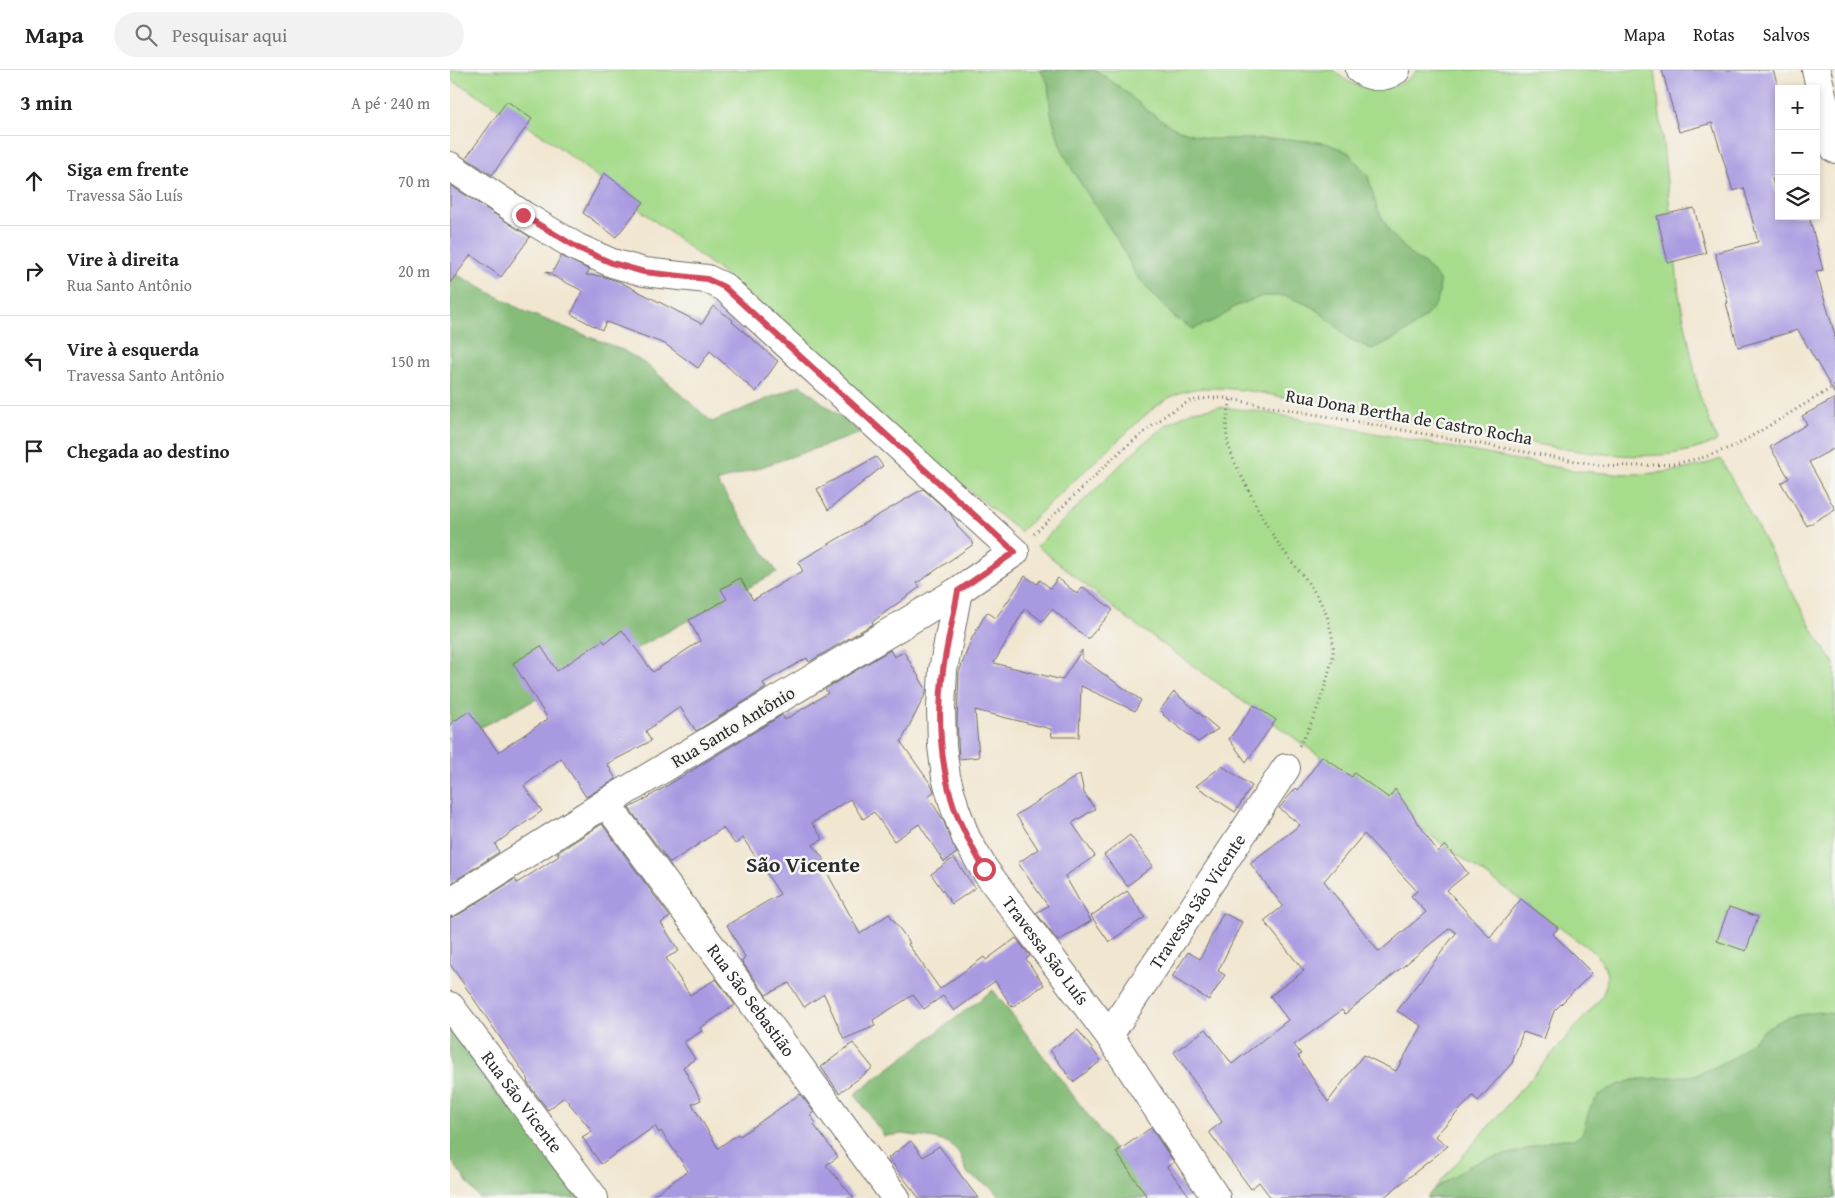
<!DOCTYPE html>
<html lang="pt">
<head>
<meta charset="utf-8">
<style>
  body { margin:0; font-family:"Gentium Book Plus",serif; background:#f2f2f2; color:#222 }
  .controls { position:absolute; right:15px; top:15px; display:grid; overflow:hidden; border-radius:0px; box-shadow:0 2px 8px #0003 }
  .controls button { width:45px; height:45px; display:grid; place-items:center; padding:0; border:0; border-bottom:1px solid #e0e0e0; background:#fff; color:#222; font:25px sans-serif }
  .stop { position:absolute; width:15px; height:15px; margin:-11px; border:4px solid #d1495b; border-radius:50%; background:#fff }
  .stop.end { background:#d1495b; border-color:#fff; box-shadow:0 1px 5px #0008 }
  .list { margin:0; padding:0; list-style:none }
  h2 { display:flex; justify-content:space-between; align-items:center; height:65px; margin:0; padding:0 20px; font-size:21px }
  h2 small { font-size:16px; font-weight:400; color:#767676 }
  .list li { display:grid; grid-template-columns:32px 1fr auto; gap:15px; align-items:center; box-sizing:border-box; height:90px; padding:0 20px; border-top:1px solid #e0e0e0 }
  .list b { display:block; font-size:19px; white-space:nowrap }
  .list p { margin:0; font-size:16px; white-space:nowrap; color:#767676 }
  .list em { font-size:16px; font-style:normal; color:#767676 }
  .icon { flex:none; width:28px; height:28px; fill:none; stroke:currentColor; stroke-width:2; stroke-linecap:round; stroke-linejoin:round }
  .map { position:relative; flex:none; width:1385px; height:1128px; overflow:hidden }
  header { display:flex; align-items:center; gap:30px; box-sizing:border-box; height:70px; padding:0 25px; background:#fff; border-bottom:1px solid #e0e0e0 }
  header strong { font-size:24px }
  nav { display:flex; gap:28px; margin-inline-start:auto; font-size:18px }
  .search { width:350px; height:45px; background:#f2f2f2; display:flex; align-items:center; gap:12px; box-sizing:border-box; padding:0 18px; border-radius:28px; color:#767676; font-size:19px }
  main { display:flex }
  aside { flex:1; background:#fff }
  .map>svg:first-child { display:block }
</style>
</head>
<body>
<header>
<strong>Mapa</strong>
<div class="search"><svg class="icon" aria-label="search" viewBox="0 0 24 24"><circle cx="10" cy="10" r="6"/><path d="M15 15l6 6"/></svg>Pesquisar aqui</div>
<nav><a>Mapa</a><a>Rotas</a><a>Salvos</a></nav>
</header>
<main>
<aside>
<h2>3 min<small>A pé · 240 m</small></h2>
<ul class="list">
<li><svg class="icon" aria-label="ahead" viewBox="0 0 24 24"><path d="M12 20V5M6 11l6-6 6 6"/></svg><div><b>Siga em frente</b><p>Travessa São Luís</p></div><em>70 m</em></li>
<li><svg class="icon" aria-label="right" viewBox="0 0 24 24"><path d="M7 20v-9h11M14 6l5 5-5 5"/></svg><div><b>Vire à direita</b><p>Rua Santo Antônio</p></div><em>20 m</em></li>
<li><svg class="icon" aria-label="left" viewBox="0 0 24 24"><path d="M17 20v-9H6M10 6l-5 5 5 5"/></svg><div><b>Vire à esquerda</b><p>Travessa Santo Antônio</p></div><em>150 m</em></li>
<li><svg class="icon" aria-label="arrive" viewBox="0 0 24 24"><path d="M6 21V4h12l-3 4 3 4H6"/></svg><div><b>Chegada ao destino</b></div></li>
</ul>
</aside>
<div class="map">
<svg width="1385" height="1128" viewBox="0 0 1385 1128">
  <rect width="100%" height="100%" fill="#f6f6f2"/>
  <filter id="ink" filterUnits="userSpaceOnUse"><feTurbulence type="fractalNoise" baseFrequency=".02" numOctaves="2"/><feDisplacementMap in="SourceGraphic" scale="10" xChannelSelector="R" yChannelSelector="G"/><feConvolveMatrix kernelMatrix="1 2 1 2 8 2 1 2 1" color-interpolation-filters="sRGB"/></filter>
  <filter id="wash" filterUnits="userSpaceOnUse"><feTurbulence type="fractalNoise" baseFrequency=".0096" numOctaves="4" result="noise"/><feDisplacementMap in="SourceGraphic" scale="20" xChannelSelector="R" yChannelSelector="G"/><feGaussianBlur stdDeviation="1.12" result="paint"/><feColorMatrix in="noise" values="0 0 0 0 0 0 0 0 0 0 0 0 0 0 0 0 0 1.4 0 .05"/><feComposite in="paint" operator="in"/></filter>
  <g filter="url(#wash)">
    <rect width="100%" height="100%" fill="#f1e6d0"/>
    <!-- green -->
    <g fill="#a7dc8d" stroke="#69845c">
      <path d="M0 0H884C905 24 947 26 967 0H1205L1229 224 1250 327 1267 371C1204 401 1112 378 1046 367 981 356 916 343 851 331 818 324 758 310 727 324 706 333 689 351 673 366 638 397 604 429 570 462L460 371 275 205 98 69 16 18 0 10Z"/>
      <path d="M770 337 813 342 1121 400C1172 406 1222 407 1271 389L1363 561 1385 595V1128H976L1151 928C1162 907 1157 895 1141 880L675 547 587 476 691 375 716 355 742 341Z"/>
    </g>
    <!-- forest -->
    <g fill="#85bc78" stroke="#587452">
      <path d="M590 0H645L670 17 697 40 724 58 757 69H839L876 73 898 82 918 106 927 138 940 162 961 185 976 195 989 209C989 214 990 220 989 225 983 250 943 271 921 279L898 268 884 254 863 237 836 226H813L786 236 768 249 743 259 724 247 685 204 672 177 624 103 610 75 601 44 598 13Z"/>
      <path d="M0 201 76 242 173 280 197 295 215 310 262 352 350 315 411 363 267 412 327 502 193 575 0 673Z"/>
      <path d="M543 920 701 1128H553L540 1117 518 1104 509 1084 499 1073 485 1069 454 1064 434 1066 405 1024Z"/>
      <path d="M1369 942 1385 944V1128H976L986 1118 1019 1096 1036 1089 1068 1082 1100 1071 1113 1069H1125L1132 1064 1140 1038 1149 1025 1168 1015 1183 1010 1245 1005 1267 996 1284 987 1318 957 1338 947Z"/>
      <path d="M0 946 134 1128H29L0 1089Z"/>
    </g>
    <g id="blocks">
      <!-- building -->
      <g fill="#a899e1" fill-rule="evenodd">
        <path d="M1212 0H1323L1329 19V107L1322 109 1329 134V146H1359L1373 200 1366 201 1385 265V324L1348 260 1288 277 1276 233H1278L1265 183 1308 172 1294 118 1283 121 1262 53 1229 62Z"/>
        <path d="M57 31 82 49 42 105 16 88Z"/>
        <path d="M154 103 194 132 166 167 133 143Z"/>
        <path d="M0 115 80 167 51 207 21 185 0 213Z"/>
        <path d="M1244 138 1256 183 1218 193 1207 146Z"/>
        <path d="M111 186 140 200 136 205 152 206 170 212 252 254 263 236 283 250 282 252 328 291 306 322 260 281 248 298 215 274 156 252 152 260 121 244 133 221 95 202 102 203Z"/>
        <path d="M1385 328V378L1359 392 1385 439 1357 456 1331 413 1339 408 1320 377 1357 354 1352 346Z"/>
        <path d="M426 387 433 396 378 440 367 419Z"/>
        <path d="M473 419 500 443 509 458 524 474 467 513 470 517 422 552 423 554 359 592 357 588 313 613 316 618 246 661 230 637 196 661 201 671 157 694 166 709 136 727 111 688 74 716 92 741 45 774 49 782 0 814V654L19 641 48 682 98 649 63 593 91 576 107 601 153 570 155 573 172 560 203 602 250 571 239 550 277 529 271 519 290 508 303 530 353 501 348 492Z"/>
        <path d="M575 506 587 514 590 510 600 518 608 508 627 524 633 517 663 540 638 569 602 539 592 551 575 538 544 593 612 610 632 580V589L691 630 685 641 631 616 629 667H602L601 659 525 640 529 687 509 689 507 652 509 602 522 568 537 542 546 548Z"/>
        <path d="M440 580 444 587 454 582 476 619V623L451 672 482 716 484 722 478 726 493 750 507 783 494 792 469 754 444 771 424 742 413 749 400 729 362 753 373 769 363 775 375 791 372 793 410 864 439 844 460 873 458 874 490 919 534 887 536 890 566 868 580 886 576 889 594 915 562 937 545 911 504 941 493 926 474 939 463 925 423 950 425 956 394 969 374 924 354 937 339 913 316 925 292 892 295 887 277 855 330 824 293 768 285 774 273 758 220 793 179 738 184 735V736L332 645 335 650 378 623 375 619Z"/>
        <path d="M724 622 768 659 748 672 713 645 714 644 710 640Z"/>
        <path d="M804 635 826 650 796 692 779 669Z"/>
        <path d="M872 686 902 707 904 703 939 728 945 719 988 782 995 775 1018 803 997 820 1040 868 1071 829 1108 858 1103 864 1142 903 1104 941 1094 969 1073 962 1062 993 1028 1031 1023 1026 985 1066 998 1076 933 1128H821L809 1112 801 1119 759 1062 772 1052 724 982 756 959 782 994 838 950 820 926 854 901 814 851 833 836 800 793 850 755 829 738 846 718 848 720ZM914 764 967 821 961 826 976 842 929 882 874 811ZM1000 858 1006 863 947 941 972 956 946 1001 913 985 878 1032 848 986 851 984 844 975 892 940 895 944Z"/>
        <path d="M772 696 802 716 785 742 746 716Z"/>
        <path d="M630 704 634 723 645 739 622 753 645 786 615 806 641 851 608 871 586 843 598 836 568 793 588 779 566 745Z"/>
        <path d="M152 754 220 847 211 853 229 881 216 888 240 925 266 909 285 935 250 958 252 961 234 972 245 989 233 997 251 1030 242 1034 268 1078 288 1064 290 1066 350 1024 364 1042 360 1045 366 1053 364 1055 388 1087 376 1095 404 1128H199L238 1101 211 1061 209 1063 205 1056 151 1094 132 1067 142 1061 114 1027 98 1040 77 1012 79 1010 0 894V848L8 845 65 809 67 813 109 786 107 783Z"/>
        <path d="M680 765 703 796 677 816 654 785Z"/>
        <path d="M504 788 525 818 502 834 481 804Z"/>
        <path d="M677 821 695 847 659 872 641 846Z"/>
        <path d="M1279 837 1308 847 1296 881 1267 871Z"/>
        <path d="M773 843 792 852 768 901 775 905 759 930 722 907 738 882 750 889Z"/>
        <path d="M628 960 651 991 623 1012 600 980Z"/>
        <path d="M403 973 423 998 389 1023 371 997Z"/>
        <path d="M701 1058 724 1092 717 1097 741 1128H698L666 1082Z"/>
        <path d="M461 1071 473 1087 489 1076 528 1128H469L438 1088Z"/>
      </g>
    </g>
  </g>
  <g filter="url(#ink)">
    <use href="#blocks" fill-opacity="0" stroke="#706c65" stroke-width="1"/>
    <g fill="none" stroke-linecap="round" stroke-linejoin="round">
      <defs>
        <g id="minor">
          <path d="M910 0C922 8 934 8 946 0"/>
          <path d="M1366 0 1385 79"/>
          <path d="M0 96 73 145 128 178 162 193 194 202 257 209 274 217 565 482 508 521 156 733 0 832"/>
          <path id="s1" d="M508 521 493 600 491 638 492 676 496 707 505 738 516 768 534 799 659 965 766 1128"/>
          <path id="s2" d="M156 733 446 1128"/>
          <path id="s3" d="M0 936 144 1128"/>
          <path id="s4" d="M659 965 836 698"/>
        </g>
      </defs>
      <!-- minor casing -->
      <use href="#minor" stroke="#706c65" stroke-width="30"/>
      <!-- path -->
      <g stroke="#706c65" stroke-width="3" stroke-dasharray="1 4" stroke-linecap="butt">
        <path d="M781 330C771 367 778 380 795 413 805 433 815 454 828 473 845 498 874 526 880 557 882 565 884 575 883 583 883 589 880 596 879 602 872 628 863 653 849 676"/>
        <path d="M584 464 673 379 720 342 740 331 758 328H774L1148 395 1183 396 1223 394 1255 387 1287 375 1385 316"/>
      </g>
      <!-- minor -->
      <use href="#minor" stroke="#fff" stroke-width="28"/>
    </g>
  </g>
  <g fill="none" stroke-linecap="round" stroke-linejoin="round" filter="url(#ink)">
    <!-- route -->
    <path stroke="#d1495b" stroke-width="6" d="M73 145 128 178 162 193 194 202 257 209 274 217 565 482 508 521C503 548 497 574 493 600 487 646 490 697 505 740 513 761 523 779 534 799"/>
  </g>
  <g text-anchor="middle" stroke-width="5" stroke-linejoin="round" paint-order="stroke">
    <!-- street labels -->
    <g font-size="18" fill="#2b2b2b" stroke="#f6f6f2">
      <text transform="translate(959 347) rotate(10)" y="6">Rua Dona Bertha de Castro Rocha</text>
      <text transform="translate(283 657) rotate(-31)" y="6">Rua Santo Antônio</text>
      <text dy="6" stroke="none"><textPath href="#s4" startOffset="160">Travessa São Vicente</textPath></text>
      <text dy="6" stroke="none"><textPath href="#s1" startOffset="390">Travessa São Luís</textPath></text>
      <text dy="6" stroke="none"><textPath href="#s2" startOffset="245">Rua São Sebastião</textPath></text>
      <text dy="6" stroke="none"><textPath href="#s3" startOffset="120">Rua São Vicente</textPath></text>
    </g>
    <!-- district labels -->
    <g font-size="22" font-weight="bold" fill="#2b2b2b" stroke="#f6f6f2">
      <text x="353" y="802">São Vicente</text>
    </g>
  </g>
</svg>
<div class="controls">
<button>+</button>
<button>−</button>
<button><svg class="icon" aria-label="layers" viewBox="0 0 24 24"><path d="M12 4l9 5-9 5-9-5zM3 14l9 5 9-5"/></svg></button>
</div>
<div class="stop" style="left:534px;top:799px"></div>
<div class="stop end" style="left:73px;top:145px"></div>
</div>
</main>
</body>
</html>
